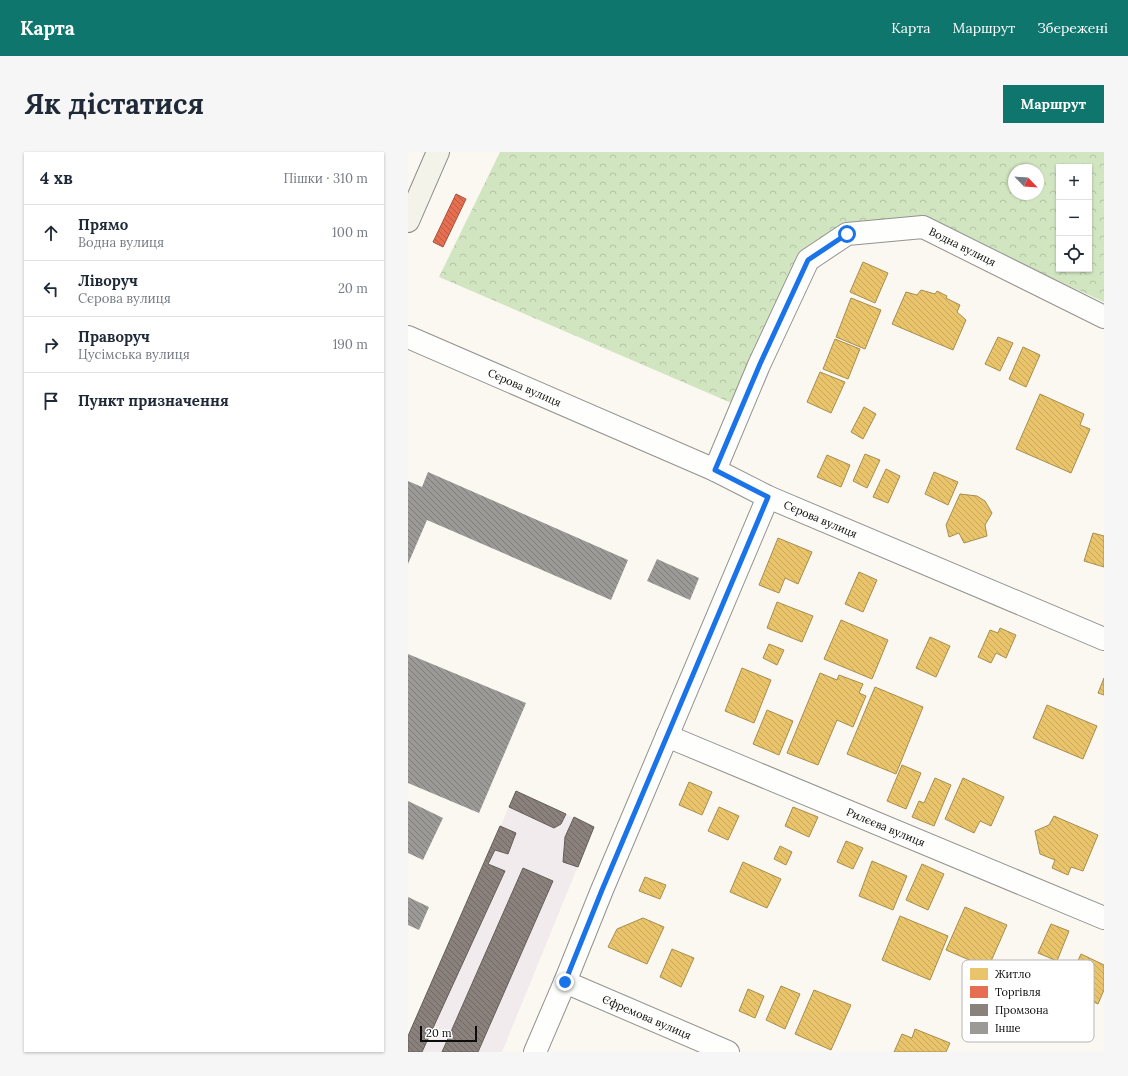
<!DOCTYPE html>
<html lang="uk">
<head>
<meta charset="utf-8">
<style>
  body { margin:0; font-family:Lora,serif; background:#f6f6f7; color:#1f2937 }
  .controls { position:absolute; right:12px; top:12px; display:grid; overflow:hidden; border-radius:0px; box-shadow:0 1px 3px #0004 }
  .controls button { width:36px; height:36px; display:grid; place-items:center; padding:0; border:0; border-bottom:1px solid #e0e1e3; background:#fff; color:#1f2937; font:20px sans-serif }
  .compass { position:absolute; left:600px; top:12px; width:36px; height:36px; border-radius:50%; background:#fff; box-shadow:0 1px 3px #0004; rotate:115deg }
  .scale { position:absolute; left:12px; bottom:10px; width:57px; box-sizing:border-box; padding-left:4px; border:2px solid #0c0c0c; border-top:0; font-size:11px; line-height:14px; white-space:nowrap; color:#0c0c0c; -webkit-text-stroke:3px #fff; paint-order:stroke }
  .stop { position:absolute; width:12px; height:12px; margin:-9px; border:3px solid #1a73e8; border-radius:50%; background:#fff }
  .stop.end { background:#1a73e8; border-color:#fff; box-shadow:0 1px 4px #0008 }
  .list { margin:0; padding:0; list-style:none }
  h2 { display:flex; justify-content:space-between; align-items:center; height:52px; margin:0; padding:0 16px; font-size:17px }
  h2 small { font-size:13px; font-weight:400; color:#747a83 }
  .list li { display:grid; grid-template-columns:26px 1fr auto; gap:12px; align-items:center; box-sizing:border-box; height:56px; padding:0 16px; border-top:1px solid #e0e1e3 }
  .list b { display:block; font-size:15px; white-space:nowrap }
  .list p { margin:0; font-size:13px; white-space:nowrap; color:#747a83 }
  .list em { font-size:13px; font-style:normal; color:#747a83 }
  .icon { flex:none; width:22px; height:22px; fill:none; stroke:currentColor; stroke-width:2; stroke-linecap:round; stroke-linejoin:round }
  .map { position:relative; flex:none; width:696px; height:900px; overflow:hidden; border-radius:0px }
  header { display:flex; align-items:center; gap:24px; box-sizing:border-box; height:56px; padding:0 20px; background:#0f766e; color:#fff }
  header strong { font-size:19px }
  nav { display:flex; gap:22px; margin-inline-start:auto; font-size:14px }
  .intro { display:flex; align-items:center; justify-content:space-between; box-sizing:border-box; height:96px; padding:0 24px }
  h1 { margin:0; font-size:28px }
  .button { padding:10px 18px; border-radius:0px; background:#0f766e; color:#fff; font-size:14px; font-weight:700 }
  main { display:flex; gap:24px; padding:0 24px }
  aside { flex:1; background:#fff; border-radius:0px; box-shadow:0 1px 3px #0004 }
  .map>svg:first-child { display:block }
</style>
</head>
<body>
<header>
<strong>Карта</strong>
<nav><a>Карта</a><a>Маршрут</a><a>Збережені</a></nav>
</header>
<div class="intro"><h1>Як дістатися</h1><a class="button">Маршрут</a></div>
<main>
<aside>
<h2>4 хв<small>Пішки · 310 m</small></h2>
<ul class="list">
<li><svg class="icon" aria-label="ahead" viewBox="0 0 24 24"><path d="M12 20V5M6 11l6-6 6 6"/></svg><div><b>Прямо</b><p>Водна вулиця</p></div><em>100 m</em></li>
<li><svg class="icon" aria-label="left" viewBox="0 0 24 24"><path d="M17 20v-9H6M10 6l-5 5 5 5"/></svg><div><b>Ліворуч</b><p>Сєрова вулиця</p></div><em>20 m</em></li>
<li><svg class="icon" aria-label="right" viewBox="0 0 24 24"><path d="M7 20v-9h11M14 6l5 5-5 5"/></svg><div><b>Праворуч</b><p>Цусімська вулиця</p></div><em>190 m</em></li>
<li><svg class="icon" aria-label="arrive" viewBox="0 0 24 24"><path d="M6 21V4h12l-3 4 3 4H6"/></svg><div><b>Пункт призначення</b></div></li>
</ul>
</aside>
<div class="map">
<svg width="696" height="900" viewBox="0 0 696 900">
  <defs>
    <pattern id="forest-crowns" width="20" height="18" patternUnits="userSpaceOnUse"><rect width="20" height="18" fill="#d2e5c1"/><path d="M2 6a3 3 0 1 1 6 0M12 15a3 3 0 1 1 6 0" fill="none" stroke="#b3c3a5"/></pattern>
    <pattern id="homes-back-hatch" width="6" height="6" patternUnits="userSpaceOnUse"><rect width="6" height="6" fill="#e9c46a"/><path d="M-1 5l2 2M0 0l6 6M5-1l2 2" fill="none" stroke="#c7a75b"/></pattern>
    <pattern id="shops-back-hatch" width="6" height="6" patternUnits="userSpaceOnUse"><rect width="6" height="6" fill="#e76f51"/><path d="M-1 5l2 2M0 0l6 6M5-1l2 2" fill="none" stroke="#ba5a42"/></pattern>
    <pattern id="industry-back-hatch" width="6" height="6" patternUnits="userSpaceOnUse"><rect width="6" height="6" fill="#8a817c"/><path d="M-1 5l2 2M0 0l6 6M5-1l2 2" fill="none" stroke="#6f6864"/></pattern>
    <pattern id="building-back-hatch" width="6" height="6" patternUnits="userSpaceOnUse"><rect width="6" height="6" fill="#9c9a97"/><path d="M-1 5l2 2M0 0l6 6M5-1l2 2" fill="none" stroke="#7e7c7a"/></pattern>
  </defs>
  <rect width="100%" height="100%" fill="#faf8f1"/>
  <!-- industrial -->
  <path fill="#f1ebed" d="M108 639 186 675 94 900H0V884Z"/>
  <!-- forest -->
  <path fill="url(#forest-crowns)" fill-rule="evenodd" d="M92 0H696V150L514 66 395 102 328 253 31 125ZM651 15H681V117H651ZM606 18H630V42H606Z"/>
  <!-- homes -->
  <g fill="url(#homes-back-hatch)" stroke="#a78d4e">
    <path d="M455 110 480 121 467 151 442 140Z"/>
    <path d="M513 138 527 142 529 139 539 144 538 146 552 153 549 160 558 168 545 198 484 172 498 140 509 143Z"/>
    <path d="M443 146 473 158 457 197 428 185Z"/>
    <path d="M590 185 605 191 592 219 577 212Z"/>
    <path d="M427 187 452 197 440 227 415 217Z"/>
    <path d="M615 195 632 203 618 235 601 227Z"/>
    <path d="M412 220 437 230 423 261 399 250Z"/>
    <path d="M632 242 676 262 672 273 682 277 663 321 608 297Z"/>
    <path d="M456 255 468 262 455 287 443 280Z"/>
    <path d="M457 302 472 308 459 336 445 329Z"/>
    <path d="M419 303 442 313 433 335 409 325Z"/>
    <path d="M478 317 492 324 480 351 465 345Z"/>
    <path d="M526 320 550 330 540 353 517 342Z"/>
    <path d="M552 342 569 344 577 349 584 361 577 373 579 384 556 391 551 381 541 385 538 373Z"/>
    <path d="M685 381 696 384V415L676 409Z"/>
    <path d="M370 386 404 400 390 432 377 426 371 441 351 433Z"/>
    <path d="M451 420 469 428 455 460 437 452Z"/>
    <path d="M369 450 405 464 394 490 359 476Z"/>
    <path d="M433 468 480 488 464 527 416 507Z"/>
    <path d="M592 476 608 483 598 506 588 501 583 511 570 505 582 478 590 481Z"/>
    <path d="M522 485 542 494 528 525 508 516Z"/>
    <path d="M361 492 376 498 369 513 355 506Z"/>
    <path d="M334 516 363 528 346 571 317 559Z"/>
    <path d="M412 521 429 528 431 523 455 532 451 541 458 544 445 575 429 568 410 613 379 601Z"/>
    <path d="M696 526V543L690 541Z"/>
    <path d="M467 535 515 555 488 622 439 602Z"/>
    <path d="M639 553 689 574 675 607 625 586Z"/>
    <path d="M359 558 385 569 371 603 345 592Z"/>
    <path d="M494 613 513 621 498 657 479 649Z"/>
    <path d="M527 626 543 633 526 674 504 665 511 649 516 651Z"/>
    <path d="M555 626 596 645 583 674 572 669 566 681 537 667Z"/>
    <path d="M281 630 304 640 294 663 271 653Z"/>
    <path d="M311 655 331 664 320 688 300 679Z"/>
    <path d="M385 655 410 665 401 685 377 674Z"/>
    <path d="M646 664 690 683 675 719 663 715 660 723 644 716 647 708 632 702 627 679 641 673Z"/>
    <path d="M438 689 455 696 445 717 429 710Z"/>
    <path d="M372 694 384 700 378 713 366 707Z"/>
    <path d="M464 709 499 724 485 758 451 744Z"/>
    <path d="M335 710 373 727 359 756 322 740Z"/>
    <path d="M514 712 536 722 520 758 498 748Z"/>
    <path d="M237 725 258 733 252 747 231 739Z"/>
    <path d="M557 755 599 773 580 816 538 798Z"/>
    <path d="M492 764 540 784 522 828 474 808Z"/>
    <path d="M235 766 256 775 239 812 200 795 209 777Z"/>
    <path d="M643 772 661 779 649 809 630 801Z"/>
    <path d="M264 797 286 806 273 835 252 825Z"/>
    <path d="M673 802 696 813V838L690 852 657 837Z"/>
    <path d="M373 834 392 842 377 877 358 868Z"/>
    <path d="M340 837 356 844 347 866 331 859Z"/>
    <path d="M406 838 443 853 423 898 387 882Z"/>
    <path d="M507 877 542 891 538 900H486L494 882 504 886Z"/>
  </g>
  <!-- shops -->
  <path fill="url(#shops-back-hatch)" stroke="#a5513c" d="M48 42 58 47 35 95 25 90Z"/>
  <!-- industry -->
  <g fill="url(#industry-back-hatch)" stroke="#645e5a">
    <path d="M108 639 158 662 153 672 146 676 101 655Z"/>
    <path d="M166 665 186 675 170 715 155 710 157 685Z"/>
    <path d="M92 674 108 681 100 702 87 698 80 712 97 719 14 900H0V884Z"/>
    <path d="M115 716 145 729 70 900H34Z"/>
  </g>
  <!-- building -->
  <g fill="url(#building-back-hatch)">
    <path d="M20 320 220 408 203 448 19 368 0 412V329L14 335Z"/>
    <path d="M249 407 291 426 282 448 239 429Z"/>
    <path d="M0 502 118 551 71 661 0 631Z"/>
    <path d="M0 649 35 666 15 708 0 701Z"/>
    <path d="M0 745 21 755 11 778 0 773Z"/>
  </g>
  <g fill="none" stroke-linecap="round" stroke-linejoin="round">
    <defs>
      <g id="minor">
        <path id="s1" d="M0 185 307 318 360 345 696 487"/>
        <path id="s2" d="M307 318 351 213 400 108 439 82 515 75 696 165"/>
        <path id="s3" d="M259 584 696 766"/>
        <path id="s4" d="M157 830 320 900"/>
        <path d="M127 900 157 830 194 738 360 345"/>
      </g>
      <path id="secondary" d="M0 69 30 0"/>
    </defs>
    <!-- minor casing -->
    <use href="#minor" stroke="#93928f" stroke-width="24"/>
    <!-- secondary casing -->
    <use href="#secondary" stroke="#8a8986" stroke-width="24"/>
    <!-- minor -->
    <use href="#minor" stroke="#fefefd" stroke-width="22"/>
    <!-- secondary -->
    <use href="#secondary" stroke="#f4f3e9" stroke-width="22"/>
  </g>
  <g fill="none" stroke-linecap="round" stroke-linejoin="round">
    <!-- route -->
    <path stroke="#1a73e8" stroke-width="5" d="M157 830 194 738 360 345 307 318 352 212 400 108 439 82"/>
  </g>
  <g text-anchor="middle" stroke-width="4" stroke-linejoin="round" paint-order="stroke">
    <!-- street labels -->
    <g font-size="11" fill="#0c0c0c" stroke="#fff">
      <text dy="4" stroke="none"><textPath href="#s2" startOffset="397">Водна вулиця</textPath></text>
      <text dy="4" stroke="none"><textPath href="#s1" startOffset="127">Сєрова вулиця</textPath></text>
      <text dy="4" stroke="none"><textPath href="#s1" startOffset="451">Сєрова вулиця</textPath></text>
      <text dy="4" stroke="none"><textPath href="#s3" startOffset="237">Рилєєва вулиця</textPath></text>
      <text dy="4" stroke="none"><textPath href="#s4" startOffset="89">Єфремова вулиця</textPath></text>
    </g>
  </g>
  <!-- legend -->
  <rect x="554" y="808" width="132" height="82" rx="6" fill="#fff" stroke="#b6b6b6" stroke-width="1"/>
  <rect x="562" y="816" width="18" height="12" fill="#e9c46a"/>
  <rect x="562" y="834" width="18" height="12" fill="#e76f51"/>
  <rect x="562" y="852" width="18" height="12" fill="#8a817c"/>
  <rect x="562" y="870" width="18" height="12" fill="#9c9a97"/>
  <g font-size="11" fill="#0c0c0c">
    <text x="587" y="826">Житло</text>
    <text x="587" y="844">Торгівля</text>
    <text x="587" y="862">Промзона</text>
    <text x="587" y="880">Інше</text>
  </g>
</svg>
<div class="controls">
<button>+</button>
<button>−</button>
<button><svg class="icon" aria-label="locate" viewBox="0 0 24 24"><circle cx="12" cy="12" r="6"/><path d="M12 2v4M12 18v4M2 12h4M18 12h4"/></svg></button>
</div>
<svg class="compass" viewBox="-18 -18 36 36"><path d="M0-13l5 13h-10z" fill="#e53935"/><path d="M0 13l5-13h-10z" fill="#747a83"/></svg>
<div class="scale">20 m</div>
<div class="stop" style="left:439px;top:82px"></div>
<div class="stop end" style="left:157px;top:830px"></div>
</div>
</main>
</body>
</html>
